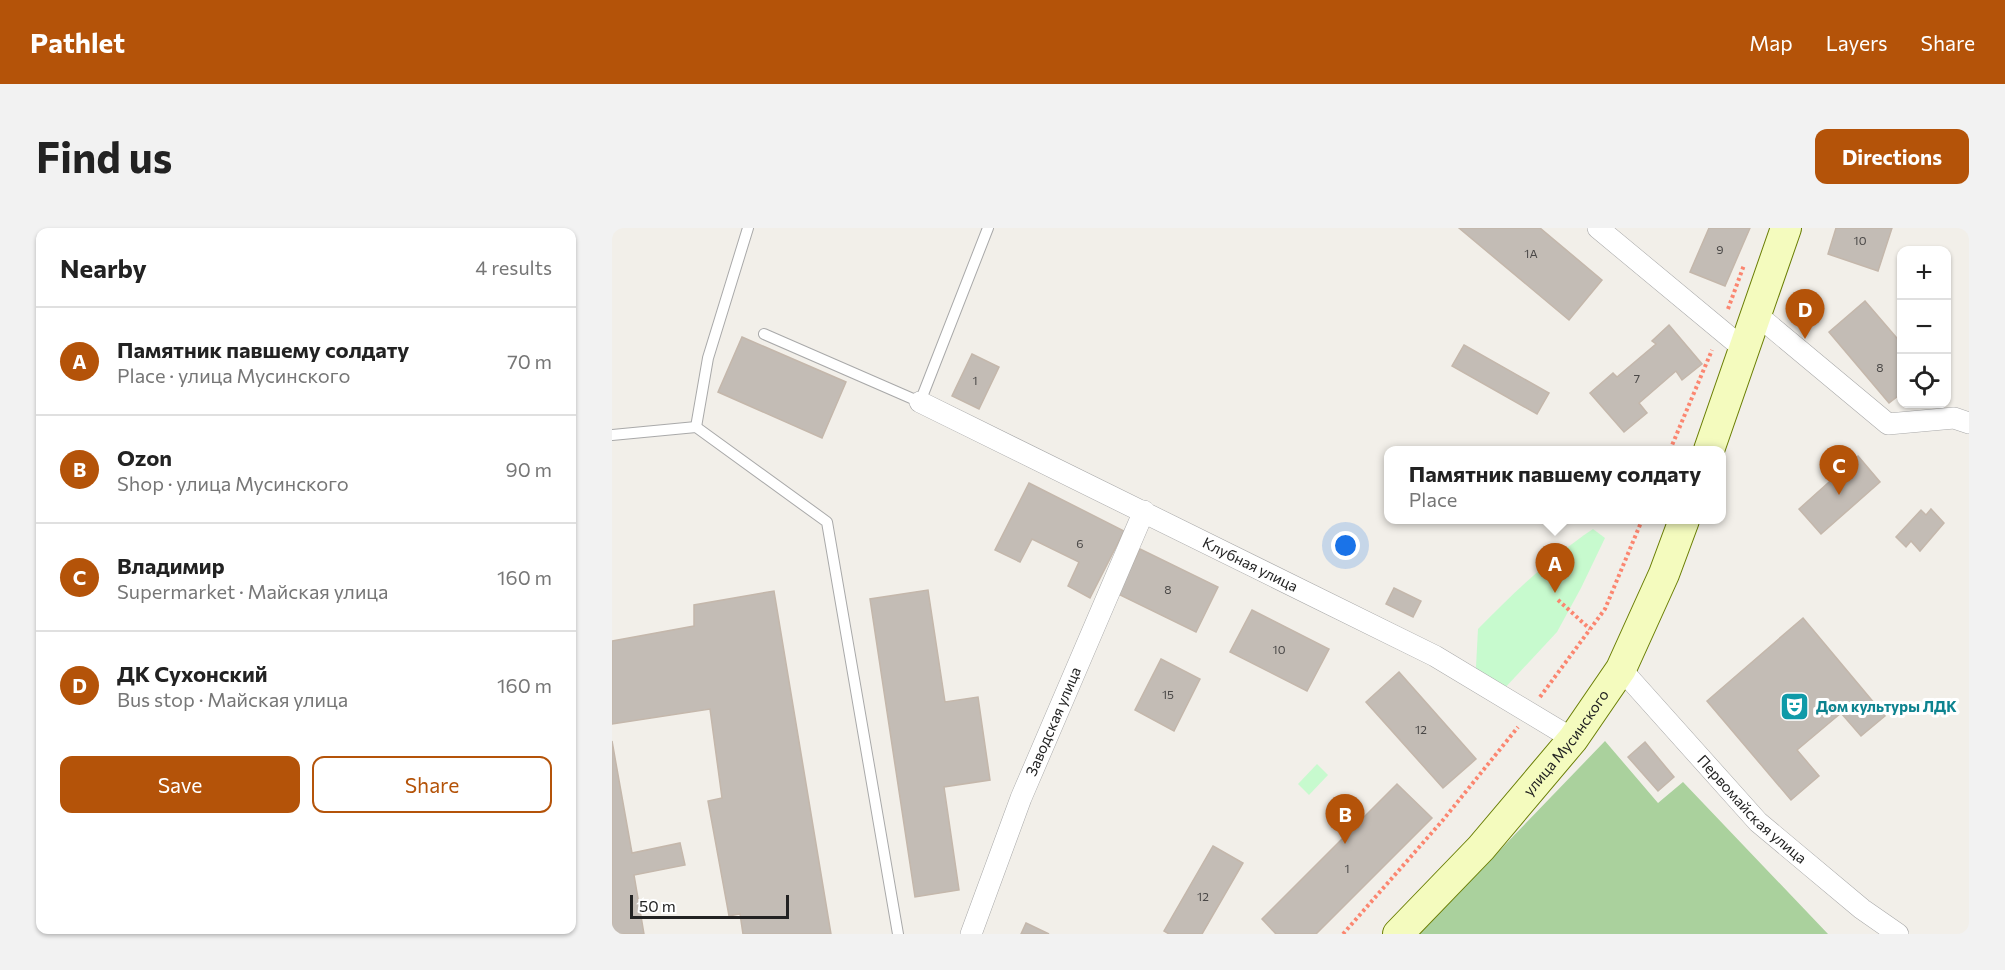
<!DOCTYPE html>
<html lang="en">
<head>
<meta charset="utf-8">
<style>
  body { margin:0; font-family:Commissioner,sans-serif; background:#f2f2f2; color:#222 }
  .controls { position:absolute; right:18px; top:18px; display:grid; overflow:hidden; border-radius:12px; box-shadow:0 2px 4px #0004 }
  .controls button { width:54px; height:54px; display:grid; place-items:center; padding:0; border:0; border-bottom:2px solid #e0e0e0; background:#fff; color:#222; font:30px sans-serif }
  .scale { position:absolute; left:18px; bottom:15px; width:159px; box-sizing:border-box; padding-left:6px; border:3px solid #222; border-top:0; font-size:16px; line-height:21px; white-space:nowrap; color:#222; -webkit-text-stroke:4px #fff; paint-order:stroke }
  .you { position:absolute; left:734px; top:318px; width:21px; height:21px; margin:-15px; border:4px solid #fff; border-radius:50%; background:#1a73e8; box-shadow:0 0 0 9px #1a73e833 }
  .badge { display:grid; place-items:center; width:39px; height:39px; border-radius:50%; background:#b45309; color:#fff; font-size:20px; font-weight:700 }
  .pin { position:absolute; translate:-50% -50px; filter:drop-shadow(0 2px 3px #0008) }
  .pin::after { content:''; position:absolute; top:32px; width:21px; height:18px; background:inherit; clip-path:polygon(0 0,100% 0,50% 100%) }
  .popup { position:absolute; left:772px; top:218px; width:342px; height:78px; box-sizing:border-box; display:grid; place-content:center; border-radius:12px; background:#fff; filter:drop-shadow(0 2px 4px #0005); font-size:20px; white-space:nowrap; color:#767676 }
  .popup b { font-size:22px; color:#222 }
  .popup::after { content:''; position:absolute; left:50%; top:100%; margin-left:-12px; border:12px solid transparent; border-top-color:#fff }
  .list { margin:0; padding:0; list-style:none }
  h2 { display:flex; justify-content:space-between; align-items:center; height:78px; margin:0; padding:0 24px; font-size:26px }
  h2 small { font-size:20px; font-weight:400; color:#767676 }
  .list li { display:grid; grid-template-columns:39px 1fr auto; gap:18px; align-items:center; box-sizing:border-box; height:108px; padding:0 24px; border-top:2px solid #e0e0e0 }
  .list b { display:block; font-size:22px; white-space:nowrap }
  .list p { margin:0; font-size:20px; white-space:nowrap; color:#767676 }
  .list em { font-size:20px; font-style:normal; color:#767676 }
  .actions { display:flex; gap:12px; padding:18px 24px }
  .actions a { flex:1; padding:14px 0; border:2px solid #b45309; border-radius:12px; text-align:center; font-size:21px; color:#b45309 }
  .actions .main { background:#b45309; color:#fff }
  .icon { flex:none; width:33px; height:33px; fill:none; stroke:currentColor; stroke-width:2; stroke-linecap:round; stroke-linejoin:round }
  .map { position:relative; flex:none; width:1357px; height:706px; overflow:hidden; border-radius:12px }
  header { display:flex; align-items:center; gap:36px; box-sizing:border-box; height:84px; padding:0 30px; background:#b45309; color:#fff }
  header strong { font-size:28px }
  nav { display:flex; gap:33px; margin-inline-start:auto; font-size:21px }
  .intro { display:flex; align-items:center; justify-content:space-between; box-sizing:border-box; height:144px; padding:0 36px }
  h1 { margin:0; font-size:42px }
  .button { padding:15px 27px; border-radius:12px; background:#b45309; color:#fff; font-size:21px; font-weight:700 }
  main { display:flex; gap:36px; padding:0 36px }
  aside { flex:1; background:#fff; border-radius:12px; box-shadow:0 2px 4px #0004 }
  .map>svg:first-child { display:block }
</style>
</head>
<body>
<header>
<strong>Pathlet</strong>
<nav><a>Map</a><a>Layers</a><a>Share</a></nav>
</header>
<div class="intro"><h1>Find us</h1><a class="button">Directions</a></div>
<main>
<aside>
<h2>Nearby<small>4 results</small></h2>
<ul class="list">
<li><span class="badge">A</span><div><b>Памятник павшему солдату</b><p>Place · улица Мусинского</p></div><em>70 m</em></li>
<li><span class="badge">B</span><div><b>Ozon</b><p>Shop · улица Мусинского</p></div><em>90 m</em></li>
<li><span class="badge">C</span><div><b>Владимир</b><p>Supermarket · Майская улица</p></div><em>160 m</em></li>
<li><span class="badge">D</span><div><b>ДК Сухонский</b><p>Bus stop · Майская улица</p></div><em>160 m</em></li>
</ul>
<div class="actions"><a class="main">Save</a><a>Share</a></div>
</aside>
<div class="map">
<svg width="1357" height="706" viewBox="0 0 1357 706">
  <rect width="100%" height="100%" fill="#f2efe9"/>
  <!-- forest -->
  <path fill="#aad19d" d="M993 513 1046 575 1071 554 1216 706H807Z"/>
  <!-- park -->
  <g fill="#c7face">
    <path d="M981 301 993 310 969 360 945 404 891 462 867 447 864 439 866 401C902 364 938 330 981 301Z"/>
    <path d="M705 536 716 547 697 567 686 556Z"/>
  </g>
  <!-- building -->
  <g fill="#c3bcb5" stroke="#c4b7ab" stroke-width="1.5">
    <path d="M847 0H928L990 52 957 92Z"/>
    <path d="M1097 0H1138L1113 58 1078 44Z"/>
    <path d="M1224 0H1280L1266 43 1216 26Z"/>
    <path d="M1253 73 1290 116V165L1277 175 1217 104Z"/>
    <path d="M1057 97 1090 136 1070 152 1064 143 1027 175 1035 185 1012 204 978 165 1001 145 1005 149 1044 116 1040 113Z"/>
    <path d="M130 109 234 154 210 210 106 164Z"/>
    <path d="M852 117 937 165 925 186 840 138Z"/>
    <path d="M360 126 387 139 367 181 340 168Z"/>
    <path d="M1246 228 1268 254 1209 306 1187 281Z"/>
    <path d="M417 255 512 303 478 370 456 358 467 334 420 311 408 334 383 322Z"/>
    <path d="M1319 281 1332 295 1308 323 1299 313 1294 319 1284 309 1309 282 1314 287Z"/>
    <path d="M528 321 606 359 584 404 506 366Z"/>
    <path d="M782 360 809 373 801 389 774 376Z"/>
    <path d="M316 362 333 474 366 469 378 552 332 559 347 662 303 669 258 371Z"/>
    <path d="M162 363 219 706H131L128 686 117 688 96 573 110 570 98 481 0 496V413L82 398V377Z"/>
    <path d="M640 382 717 421 695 463 618 424Z"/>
    <path d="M1191 390 1273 488 1249 508 1229 485 1185 522 1207 548 1179 572 1095 473Z"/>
    <path d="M549 431 588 451 562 503 523 482Z"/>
    <path d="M787 444 864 531 831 560 754 474Z"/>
    <path d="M0 513 20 625 68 615 73 637 22 647 32 706H0Z"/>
    <path d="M1033 514 1062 549 1046 563 1016 529Z"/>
    <path d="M785 556 820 590 704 706H664L650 691Z"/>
    <path d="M601 618 631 635 590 706H557L552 703Z"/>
    <path d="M414 695 437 706H409Z"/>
  </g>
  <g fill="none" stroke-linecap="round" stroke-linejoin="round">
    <defs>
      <g id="lane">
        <path d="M152 106 308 174 376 0"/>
        <path d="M84 199 96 130 136 0"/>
        <path d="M0 207 84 199 215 294 286 706"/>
      </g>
      <g id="street">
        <path d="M986 0 1133 122"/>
        <path d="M1144 86 1276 196 1342 190 1357 195"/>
        <path id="s1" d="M308 174 823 428 961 511"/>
        <path id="s2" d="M1009 441 1146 594 1250 681 1286 706"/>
        <path id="s3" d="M359 706 409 570 532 283"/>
      </g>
      <g id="secondary">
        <path d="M1097 222 1174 0"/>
        <path id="s4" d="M786 706 869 620 961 511 1009 441 1052 346 1072 292"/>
      </g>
    </defs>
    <!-- lane casing -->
    <use href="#lane" stroke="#a9a9a9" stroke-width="12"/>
    <!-- street casing -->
    <use href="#street" stroke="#a9a9a9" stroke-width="22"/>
    <!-- secondary casing -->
    <use href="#secondary" stroke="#6a7e04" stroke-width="32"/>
    <!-- path -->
    <g stroke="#fb8670" stroke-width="4" stroke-dasharray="3 3" stroke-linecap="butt">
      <path d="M1116 81 1132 37"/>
      <path d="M1058 222 1100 122"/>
      <path d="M946 372 978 401"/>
      <path d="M928 469 993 381 1030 292"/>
      <path d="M731 706 831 592 906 499"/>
    </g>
    <!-- lane -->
    <use href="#lane" stroke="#fff" stroke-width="10"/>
    <!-- street -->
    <use href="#street" stroke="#fff" stroke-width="21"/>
    <!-- secondary -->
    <use href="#secondary" stroke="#f4fbbe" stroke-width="30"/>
  </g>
  <!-- icons -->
  <defs>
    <symbol id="theatre-square" viewBox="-11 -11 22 22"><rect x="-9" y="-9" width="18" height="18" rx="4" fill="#0f9aa8" stroke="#fff"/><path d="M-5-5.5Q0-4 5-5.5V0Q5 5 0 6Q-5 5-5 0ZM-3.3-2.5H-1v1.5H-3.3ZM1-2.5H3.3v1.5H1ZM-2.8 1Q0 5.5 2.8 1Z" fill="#fff"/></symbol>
  </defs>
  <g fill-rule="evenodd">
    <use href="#theatre-square" x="1166" y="462" width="33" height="33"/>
  </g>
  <g text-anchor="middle" stroke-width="6" stroke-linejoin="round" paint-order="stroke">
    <!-- number labels -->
    <g font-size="12" fill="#4a4847">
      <text x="1248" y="17">10</text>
      <text x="1108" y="26">9</text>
      <text x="919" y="30">1А</text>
      <text x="1268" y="144">8</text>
      <text x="1025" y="155">7</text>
      <text x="363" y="157">1</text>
      <text x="468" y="320">6</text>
      <text x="556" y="366">8</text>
      <text x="667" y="426">10</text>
      <text x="556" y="471">15</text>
      <text x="809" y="506">12</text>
      <text x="735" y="645">1</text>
      <text x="591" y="673">12</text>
    </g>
    <!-- street labels -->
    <g font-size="15" fill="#222" stroke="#fff">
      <text dy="5" stroke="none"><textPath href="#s1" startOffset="368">Клубная улица</textPath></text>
      <text dy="5" stroke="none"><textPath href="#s3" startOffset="228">Заводская улица</textPath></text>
      <text dy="5" stroke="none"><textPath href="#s4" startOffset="255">улица Мусинского</textPath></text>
      <text dy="5" stroke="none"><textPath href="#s2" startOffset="192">Первомайская улица</textPath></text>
    </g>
    <!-- culture labels -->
    <g font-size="15" font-weight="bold" fill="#0d838f" stroke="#fff" text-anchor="start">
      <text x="1204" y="484">Дом культуры ЛДК</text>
    </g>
  </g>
</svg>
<div class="controls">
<button>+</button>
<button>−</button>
<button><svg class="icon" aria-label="locate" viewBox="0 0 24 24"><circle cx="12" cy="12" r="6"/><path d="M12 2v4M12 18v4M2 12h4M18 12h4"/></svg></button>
</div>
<div class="scale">50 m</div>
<div class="you"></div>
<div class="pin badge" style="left:943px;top:365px">A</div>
<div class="popup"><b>Памятник павшему солдату</b>Place</div>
<div class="pin badge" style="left:733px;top:616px">B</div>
<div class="pin badge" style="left:1227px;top:267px">C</div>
<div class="pin badge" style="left:1193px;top:111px">D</div>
</div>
</main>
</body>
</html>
